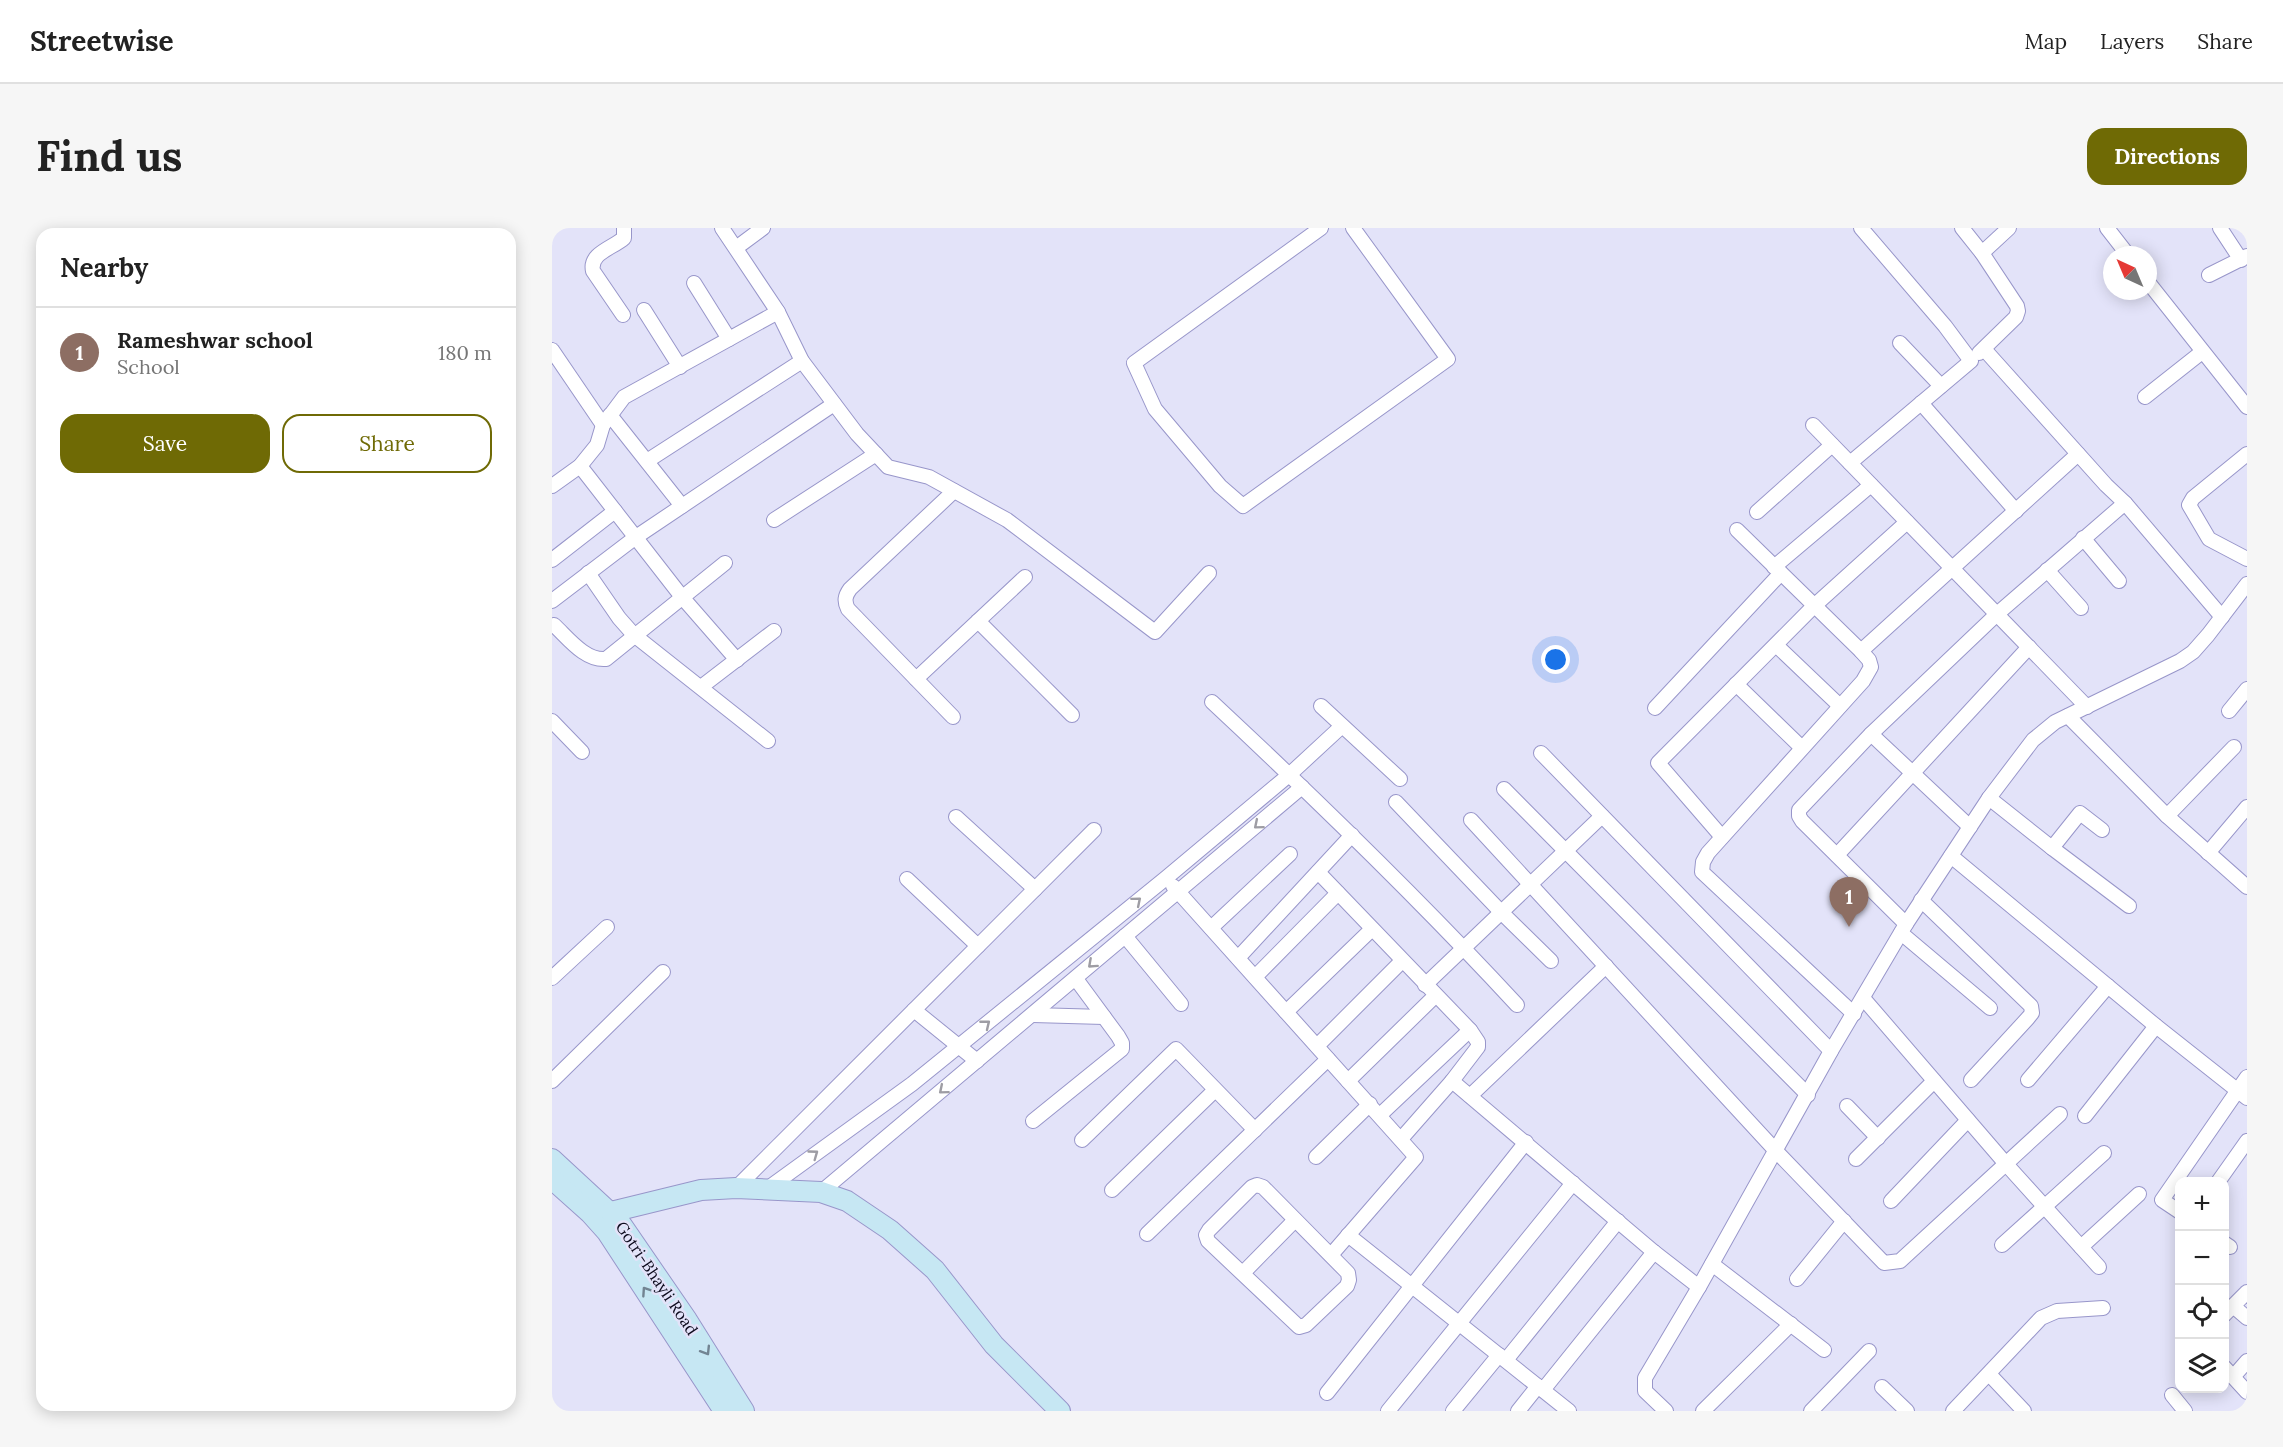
<!DOCTYPE html>
<html lang="en">
<head>
<meta charset="utf-8">
<style>
  body { margin:0; font-family:Lora,serif; background:#f6f6f6; color:#222 }
  .controls { position:absolute; right:18px; bottom:18px; display:grid; overflow:hidden; border-radius:12px; box-shadow:0 3px 15px #0003 }
  .controls button { width:54px; height:54px; display:grid; place-items:center; padding:0; border:0; border-bottom:2px solid #e0e0e0; background:#fff; color:#222; font:30px sans-serif }
  .compass { position:absolute; left:1551px; top:18px; width:54px; height:54px; border-radius:50%; background:#fff; box-shadow:0 3px 15px #0003; rotate:316deg }
  .you { position:absolute; left:1004px; top:432px; width:21px; height:21px; margin:-15px; border:4px solid #fff; border-radius:50%; background:#1a73e8; box-shadow:0 0 0 9px #1a73e833 }
  .badge { display:grid; place-items:center; width:39px; height:39px; border-radius:50%; background:#6f6a05; color:#fff; font-size:20px; font-weight:700 }
  .pin { position:absolute; translate:-50% -50px; filter:drop-shadow(0 2px 3px #0008) }
  .pin::after { content:''; position:absolute; top:32px; width:21px; height:18px; background:inherit; clip-path:polygon(0 0,100% 0,50% 100%) }
  .list { margin:0; padding:0; list-style:none }
  h2 { display:flex; justify-content:space-between; align-items:center; height:78px; margin:0; padding:0 24px; font-size:26px }
  h2 small { font-size:20px; font-weight:400; color:#767676 }
  .list li { display:grid; grid-template-columns:39px 1fr auto; gap:18px; align-items:center; box-sizing:border-box; height:90px; padding:0 24px; border-top:2px solid #e0e0e0 }
  .list b { display:block; font-size:22px; white-space:nowrap }
  .list p { margin:0; font-size:20px; white-space:nowrap; color:#767676 }
  .list em { font-size:20px; font-style:normal; color:#767676 }
  .actions { display:flex; gap:12px; padding:18px 24px }
  .actions a { flex:1; padding:14px 0; border:2px solid #6f6a05; border-radius:18px; text-align:center; font-size:21px; color:#6f6a05 }
  .actions .main { background:#6f6a05; color:#fff }
  .icon { flex:none; width:33px; height:33px; fill:none; stroke:currentColor; stroke-width:2; stroke-linecap:round; stroke-linejoin:round }
  .map { position:relative; flex:none; width:1695px; height:1183px; overflow:hidden; border-radius:18px }
  header { display:flex; align-items:center; gap:36px; box-sizing:border-box; height:84px; padding:0 30px; background:#fff; border-bottom:2px solid #e0e0e0 }
  header strong { font-size:28px }
  nav { display:flex; gap:33px; margin-inline-start:auto; font-size:21px }
  .intro { display:flex; align-items:center; justify-content:space-between; box-sizing:border-box; height:144px; padding:0 36px }
  h1 { margin:0; font-size:42px }
  .button { padding:15px 27px; border-radius:18px; background:#6f6a05; color:#fff; font-size:21px; font-weight:700 }
  main { display:flex; gap:36px; padding:0 36px }
  aside { flex:1; background:#fff; border-radius:18px; box-shadow:0 3px 15px #0003 }
  .map>svg:first-child { display:block }
</style>
</head>
<body>
<header>
<strong>Streetwise</strong>
<nav><a>Map</a><a>Layers</a><a>Share</a></nav>
</header>
<div class="intro"><h1>Find us</h1><a class="button">Directions</a></div>
<main>
<aside>
<h2>Nearby<small></small></h2>
<ul class="list">
<li><span class="badge" style="background:#8d6e63">1</span><div><b>Rameshwar school</b><p>School</p></div><em>180 m</em></li>
</ul>
<div class="actions"><a class="main">Save</a><a>Share</a></div>
</aside>
<div class="map">
<svg width="1695" height="1183" viewBox="0 0 1695 1183">
  <rect width="100%" height="100%" fill="#e3e3f9"/>
  <g fill="none" stroke-linecap="round" stroke-linejoin="round">
    <defs>
      <g id="street">
        <path d="M170 0 226 84 250 133 305 206 336 239 377 249 455 292 603 404 657 345"/>
        <path d="M769 0 582 135 603 181 668 258 691 278 896 131 801 0"/>
        <path d="M1410 0 1430 25 1457 0"/>
        <path d="M1555 0 1576 27"/>
        <path d="M1668 0 1689 32"/>
        <path d="M184 20 211 0"/>
        <path d="M1657 47 1695 28"/>
        <path d="M1596 54 1695 179"/>
        <path d="M142 55 177 111"/>
        <path d="M92 82 128 139"/>
        <path d="M71 87 41 43C37 25 61 20 72 10V0"/>
        <path d="M1348 115 1389 158"/>
        <path d="M1432 121 1554 257 1573 275 1670 389"/>
        <path d="M0 122 51 197"/>
        <path d="M1427 125 1464 89 1466 83 1465 78 1430 25"/>
        <path d="M1593 169 1650 124"/>
        <path d="M1369 175 1464 283"/>
        <path d="M58 187 130 278"/>
        <path d="M1261 197 1535 479"/>
        <path d="M1695 226 1641 270 1637 277 1657 311 1695 331"/>
        <path d="M95 233 250 133"/>
        <path d="M1298 235 1419 133 1393 98 1309 0"/>
        <path d="M28 238 130 369 185 432"/>
        <path d="M0 258 28 238 45 217 51 197 72 169 226 84"/>
        <path d="M1205 284 1280 217"/>
        <path d="M222 292 324 226"/>
        <path d="M1185 302 1309 423 1317 432 1319 439 1311 453 1156 625 1151 634 1150 644 1302 786"/>
        <path d="M1531 310 1567 353"/>
        <path d="M0 332 63 283"/>
        <path d="M1222 339 1319 257"/>
        <path d="M1495 342 1529 380"/>
        <path d="M36 345 67 390 82 407 216 513"/>
        <path d="M0 373 84 309 282 176"/>
        <path d="M426 393 520 487"/>
        <path d="M2 397C16 410 33 433 54 431L173 335"/>
        <path d="M1224 417 1288 478"/>
        <path d="M1309 423 1526 226"/>
        <path d="M364 451 473 349"/>
        <path d="M1184 456 1250 520"/>
        <path d="M149 459 222 403"/>
        <path d="M660 474C765 572 868 672 965 777"/>
        <path d="M769 478 848 551"/>
        <path d="M1103 480 1229 345"/>
        <path d="M1677 483 1695 461"/>
        <path d="M1516 488 1615 588 1682 519"/>
        <path d="M401 489 296 381C292 373 293 368 298 361L402 263"/>
        <path d="M0 493 30 524"/>
        <path d="M1319 506 1418 599"/>
        <path d="M989 525 1279 823"/>
        <path d="M952 561 1256 867"/>
        <path d="M1437 570 1500 620 1528 585 1550 602"/>
        <path d="M844 574 949 684 999 733"/>
        <path d="M1615 588 1695 659"/>
        <path d="M404 589 483 661"/>
        <path d="M919 592 1224 923 1332 1035 1348 1033 1508 886"/>
        <path d="M1170 609 1106 535 1262 378 1355 294"/>
        <path d="M1500 620 1577 678"/>
        <path d="M1656 625 1695 579"/>
        <path d="M1285 627 1477 419"/>
        <path d="M1399 628 1604 798 1695 870"/>
        <path d="M766 644 918 802 926 814V819L900 853 849 911"/>
        <path d="M355 651 426 718"/>
        <path d="M621 658 864 929 779 1027"/>
        <path d="M1369 672 1479 778 1480 785 1476 790 1419 852"/>
        <path d="M1354 696 1250 593 1247 588V582L1319 506 1445 386 1573 275"/>
        <path d="M659 700 738 626"/>
        <path d="M1349 705 1438 780"/>
        <path d="M573 708 629 776"/>
        <path d="M686 730 800 607"/>
        <path d="M703 749 786 665"/>
        <path d="M0 750 55 699"/>
        <path d="M873 757 1050 588"/>
        <path d="M1311 770 1454 936 1547 1039"/>
        <path d="M362 782 425 833"/>
        <path d="M734 784 820 701"/>
        <path d="M481 787 552 789"/>
        <path d="M765 818 850 733"/>
        <path d="M1476 852 1556 758"/>
        <path d="M0 853 111 744"/>
        <path d="M796 853 883 768"/>
        <path d="M900 853 1102 1024 1147 1059"/>
        <path d="M918 868 1054 738"/>
        <path d="M1295 878 1326 910"/>
        <path d="M828 887 918 802"/>
        <path d="M1533 888 1604 798"/>
        <path d="M481 893 570 821V815L566 808 524 751"/>
        <path d="M530 912 624 821 703 902"/>
        <path d="M764 929 818 876"/>
        <path d="M1304 931 1382 853"/>
        <path d="M1666 954 1695 913"/>
        <path d="M705 957 711 959 796 1045 797 1052 795 1058 754 1097 747 1099 656 1013 654 1007 657 1002 700 959Z"/>
        <path d="M184 960 542 602"/>
        <path d="M215 961 360 856 614 650 737 547 790 498"/>
        <path d="M560 962 662 863"/>
        <path d="M269 964 750 559"/>
        <path d="M1339 973 1416 892"/>
        <path d="M1628 984 1610 972 1695 849"/>
        <path d="M595 1006 776 831"/>
        <path d="M796 1007 1017 1183"/>
        <path d="M1672 1015 1678 1019"/>
        <path d="M1450 1017 1552 925"/>
        <path d="M1529 1019 1587 966"/>
        <path d="M1160 1036 1272 1122"/>
        <path d="M691 1045 743 992"/>
        <path d="M1245 1051 1292 993"/>
        <path d="M1681 1078 1695 1090"/>
        <path d="M1672 1087 1695 1064"/>
        <path d="M954 1132 1066 993"/>
        <path d="M1672 1139 1695 1164"/>
        <path d="M1437 1146 1472 1183"/>
        <path d="M1681 1149 1695 1133"/>
        <path d="M1330 1159 1355 1183"/>
        <path d="M991 1162 1102 1024"/>
        <path d="M775 1165 974 914"/>
        <path d="M1620 1167 1633 1183"/>
        <path d="M836 1183 1021 955"/>
        <path d="M901 1183 947 1127"/>
        <path d="M966 1183 986 1158"/>
        <path d="M1114 1183 1093 1163V1150L1147 1059 1279 823 1354 696 1437 570 1481 512 1503 494 1628 433 1641 424 1656 407 1695 356"/>
        <path d="M1151 1183 1239 1096"/>
        <path d="M1259 1183 1317 1123"/>
        <path d="M1401 1183 1489 1090 1505 1083 1551 1080"/>
      </g>
      <g id="secondary">
        <path d="M0 931 67 993 135 1092 192 1183"/>
        <path d="M0 951 38 985 55 1004 172 1183"/>
        <path d="M59 984 149 962 184 960 269 964 295 973 338 1002 383 1042 442 1117 508 1183"/>
      </g>
    </defs>
    <!-- street casing -->
    <use href="#street" stroke="#9896ca" stroke-width="16"/>
    <!-- secondary casing -->
    <use href="#secondary" stroke="#9896ca" stroke-width="22"/>
    <!-- street -->
    <use href="#street" stroke="#fff" stroke-width="14"/>
    <!-- secondary -->
    <use href="#secondary" stroke="#c6e7f3" stroke-width="20"/>
  </g>
  <!-- one-way arrows -->
  <defs><path id="oneway-chevron" d="M-2-3.5L2.5 0L-2 3.5" fill="none" stroke-width="1.6" stroke-linecap="round" stroke-linejoin="round" transform="scale(1.5)"/></defs>
  <g stroke="#9e9da4">
    <use href="#oneway-chevron" transform="translate(706 597) rotate(140)"/>
    <use href="#oneway-chevron" transform="translate(585 673) rotate(-40)"/>
    <use href="#oneway-chevron" transform="translate(540 736) rotate(138)"/>
    <use href="#oneway-chevron" transform="translate(434 796) rotate(-39)"/>
    <use href="#oneway-chevron" transform="translate(391 862) rotate(140)"/>
    <use href="#oneway-chevron" transform="translate(262 926) rotate(-36)"/>
  </g>
  <g stroke="#728492">
    <use href="#oneway-chevron" transform="translate(94 1063) rotate(-124)"/>
    <use href="#oneway-chevron" transform="translate(154 1123) rotate(58)"/>
  </g>
  <g text-anchor="middle" stroke-width="5" stroke-linejoin="round" paint-order="stroke">
    <!-- street labels -->
    <g font-size="16" fill="#0c0a1c" stroke="#e3e3f9">
      <text transform="translate(105 1050) rotate(56)" y="6">Gotri-Bhayli Road</text>
    </g>
  </g>
</svg>
<div class="controls">
<button>+</button>
<button>−</button>
<button><svg class="icon" aria-label="locate" viewBox="0 0 24 24"><circle cx="12" cy="12" r="6"/><path d="M12 2v4M12 18v4M2 12h4M18 12h4"/></svg></button>
<button><svg class="icon" aria-label="layers" viewBox="0 0 24 24"><path d="M12 4l9 5-9 5-9-5zM3 14l9 5 9-5"/></svg></button>
</div>
<svg class="compass" viewBox="-18 -18 36 36"><path d="M0-13l5 13h-10z" fill="#e53935"/><path d="M0 13l5-13h-10z" fill="#767676"/></svg>
<div class="you"></div>
<div class="pin badge" style="left:1297px;top:699px;background:#8d6e63">1</div>
</div>
</main>
</body>
</html>
